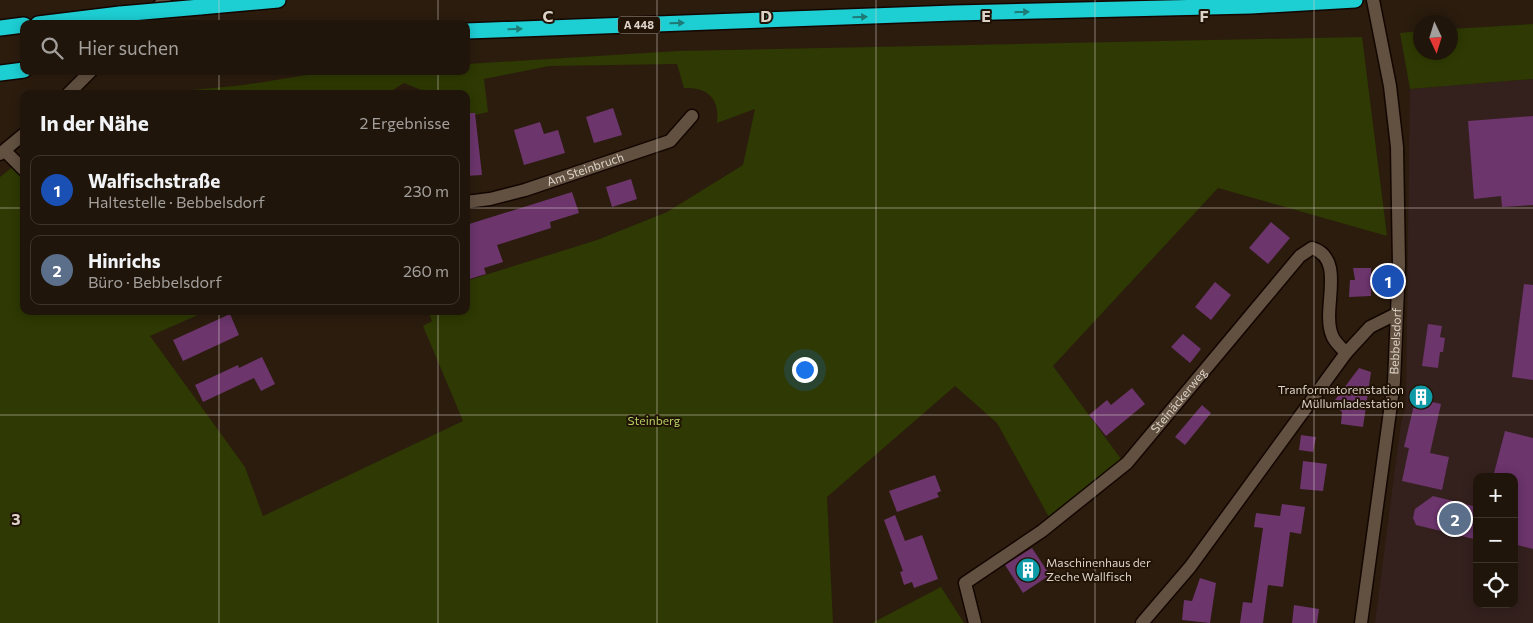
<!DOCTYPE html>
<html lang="de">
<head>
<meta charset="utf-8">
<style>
  body { margin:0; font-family:Commissioner,sans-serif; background:#281e13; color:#f1f3f6 }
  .controls { position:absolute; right:15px; bottom:15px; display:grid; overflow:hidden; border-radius:10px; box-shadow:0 2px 12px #0003 }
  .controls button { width:45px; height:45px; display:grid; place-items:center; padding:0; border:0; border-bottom:1px solid #3d342b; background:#20150a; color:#f1f3f6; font:25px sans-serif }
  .compass { position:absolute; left:1413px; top:15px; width:45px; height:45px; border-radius:50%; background:#20150a; box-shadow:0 2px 12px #0003; rotate:176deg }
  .you { position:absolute; left:804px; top:369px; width:18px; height:18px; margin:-12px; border:4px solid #fff; border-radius:50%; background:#1a73e8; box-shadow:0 0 0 8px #1a73e833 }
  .badge { display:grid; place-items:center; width:32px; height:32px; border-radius:50%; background:#2563eb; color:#fff; font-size:16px; font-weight:700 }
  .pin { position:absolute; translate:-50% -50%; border:2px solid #fff; box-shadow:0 1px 5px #0006 }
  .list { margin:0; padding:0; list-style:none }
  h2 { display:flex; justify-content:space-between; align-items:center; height:65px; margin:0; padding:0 20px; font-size:21px }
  h2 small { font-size:16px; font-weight:400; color:#a29f9c }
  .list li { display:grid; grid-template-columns:32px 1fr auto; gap:15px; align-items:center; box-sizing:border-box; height:70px; margin:0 10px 10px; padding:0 10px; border:1px solid #3d342b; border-radius:10px }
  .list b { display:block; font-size:19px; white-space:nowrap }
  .list p { margin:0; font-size:16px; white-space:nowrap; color:#a29f9c }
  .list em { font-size:16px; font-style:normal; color:#a29f9c }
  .icon { flex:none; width:28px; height:28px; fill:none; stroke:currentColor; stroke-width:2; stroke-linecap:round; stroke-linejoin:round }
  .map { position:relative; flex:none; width:1533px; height:623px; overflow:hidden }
  .search { position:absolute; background:#20150a; box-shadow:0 2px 12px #0003; left:20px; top:20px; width:450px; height:55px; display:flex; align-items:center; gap:12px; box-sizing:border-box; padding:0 18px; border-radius:10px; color:#a29f9c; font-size:19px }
  .panel { position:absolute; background:#20150a; box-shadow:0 2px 12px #0003; left:20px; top:90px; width:450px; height:225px; border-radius:10px }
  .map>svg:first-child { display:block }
</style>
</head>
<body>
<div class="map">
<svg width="1533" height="623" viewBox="0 0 1533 623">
  <rect width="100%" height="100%" fill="#2b1c0e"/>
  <!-- industrial -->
  <path fill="#34211e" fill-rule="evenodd" d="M1533 79V623H1375L1401 423 1406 407 1410 89ZM1477 477H1514V604H1477Z"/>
  <!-- green -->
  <g fill="#2e3903">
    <path d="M1533 24V79L1410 89 1400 33 1420 31V52H1450L1451 29Z"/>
    <path d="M1362 37 1387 236 1218 188 1053 366 1121 459 1050 519 997 423 955 386 827 497 833 623H0V177L24 158V311H207L150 336 245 467 263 516 463 421 423 326 432 321 428 311H466V281L597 240 667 212 743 165 755 109 717 123C720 99 708 87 684 88L677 64 549 66 484 79 488 112 466 117V94H431L404 83 387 94H151L244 85 313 74 354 71H466V64L678 51Z"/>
    <path d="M941 587 964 623H872Z"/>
  </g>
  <!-- building -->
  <g fill="#6c356c">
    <path d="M613 108 622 135 594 143 586 117Z"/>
    <path d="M466 113H475L482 175 466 176Z"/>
    <path d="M1533 116V205L1502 207 1501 196 1474 199 1468 121Z"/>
    <path d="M540 122 544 134 558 130 565 153 524 165 514 130Z"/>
    <path d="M631 179 637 199 612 207 606 187Z"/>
    <path d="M572 192 579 213 550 222 551 228 497 245 503 262 484 268 486 274 466 280V225Z"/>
    <path d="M1271 222 1290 238 1268 264 1249 248Z"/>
    <path d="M1353 268H1371V296L1349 297 1350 280H1355Z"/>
    <path d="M1215 282 1231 295 1211 320 1195 307Z"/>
    <path d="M1524 284 1533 285V380L1512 377Z"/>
    <path d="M230 314 239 335 183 361 173 340Z"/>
    <path d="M1428 324 1442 326 1440 337 1445 338 1443 352H1440L1438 368 1422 366Z"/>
    <path d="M1183 334 1201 349 1190 363 1171 347Z"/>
    <path d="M262 357 275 384 261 391 254 378 203 402 195 385 238 365 239 368Z"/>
    <path d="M1359 368 1371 372 1363 427 1341 424 1342 412 1332 404Z"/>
    <path d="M1132 388 1145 404 1106 436 1089 415 1107 400 1111 405Z"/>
    <path d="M1417 392 1429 394 1428 401 1441 404 1430 453 1449 457 1442 490 1402 481 1409 448 1404 447Z"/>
    <path d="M1202 405 1211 413 1185 445 1175 437Z"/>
    <path d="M1505 431 1533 438V549L1514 544V477H1493Z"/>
    <path d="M1301 435 1316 437 1313 452 1299 450Z"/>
    <path d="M1303 461 1327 464 1323 491 1300 489Z"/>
    <path d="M935 475 941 491 937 493 939 497 897 512 889 491Z"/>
    <path d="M1433 496 1477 507V530L1474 539 1416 525 1413 518 1415 509Z"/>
    <path d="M1282 504 1305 507 1301 534 1290 532 1283 587 1268 585 1263 623H1240L1243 602 1252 603 1263 528 1254 527 1256 513 1280 516Z"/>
    <path d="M895 515 905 541 922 535 938 579 914 588 912 582 904 585 900 572 903 571 884 520Z"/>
    <path d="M1032 548 1050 575 1023 593 1005 565Z"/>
    <path d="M1200 578 1216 583 1210 623 1182 620 1184 600 1192 601Z"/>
    <path d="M1294 605 1319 609 1317 623H1292Z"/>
  </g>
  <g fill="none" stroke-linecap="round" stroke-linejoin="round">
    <defs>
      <g id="minor">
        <path d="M5 151 24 170"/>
        <path id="s1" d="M466 202 490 199 525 190 670 141 692 116"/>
        <path id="s2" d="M975 623 965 583 1042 531 1127 463 1300 256 1312 248C1347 259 1321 309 1332 335 1334 342 1342 348 1346 353"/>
        <path d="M1142 623 1190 567 1346 353 1370 327 1396 314"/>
        <path id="s3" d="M1361 623 1394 382 1399 265 1397 147 1390 86 1373 0"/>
      </g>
      <g id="secondary">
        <path d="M140 24 165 0"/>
        <path d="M68 94 91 71"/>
        <path d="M0 154 24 134"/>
      </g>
      <g id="motorway">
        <path d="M200 7 278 0"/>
        <path d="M38 24 120 14"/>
        <path d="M0 28 24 25"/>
        <path d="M466 31 954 13 1251 6 1355 0"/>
        <path d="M0 73 24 70"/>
      </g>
    </defs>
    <!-- minor casing -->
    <use href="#minor" stroke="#130600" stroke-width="15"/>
    <!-- secondary casing -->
    <use href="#secondary" stroke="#130600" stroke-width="15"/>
    <!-- motorway casing -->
    <use href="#motorway" stroke="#130600" stroke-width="18"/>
    <!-- minor -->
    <use href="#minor" stroke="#625141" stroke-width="12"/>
    <!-- secondary -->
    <use href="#secondary" stroke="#625141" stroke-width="12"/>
    <!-- motorway -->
    <use href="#motorway" stroke="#1dced3" stroke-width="15"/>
    <defs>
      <path id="motorway-bridge" d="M120 14 200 7"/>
    </defs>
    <!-- motorway-bridge casing -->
    <use href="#motorway-bridge" stroke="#130600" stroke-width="18" stroke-linecap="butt"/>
    <!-- motorway-bridge -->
    <use href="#motorway-bridge" stroke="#1dced3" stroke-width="15"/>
  </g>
  <!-- one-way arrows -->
  <defs><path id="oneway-solid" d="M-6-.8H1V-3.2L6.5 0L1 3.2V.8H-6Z" transform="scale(1.25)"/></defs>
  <g fill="#1f7a76">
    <use href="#oneway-solid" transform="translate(1022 12) rotate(-1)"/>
    <use href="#oneway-solid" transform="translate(860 17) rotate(-2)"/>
    <use href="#oneway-solid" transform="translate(677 23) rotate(-2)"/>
    <use href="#oneway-solid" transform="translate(515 29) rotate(-2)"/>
  </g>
  <!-- grid -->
  <path fill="none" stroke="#dcd2c8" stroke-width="1" stroke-opacity="0.55" d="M219 0V24M438 0V24M657 0V623M876 0V623M1095 0V623M1314 0V623M219 71V94M438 71V94M0 208H24M466 208H1533M219 311V623M438 311V623M0 415H1533"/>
  <!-- icons -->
  <defs>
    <symbol id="building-disc" viewBox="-11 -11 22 22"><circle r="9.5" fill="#0f9aa8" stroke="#211305"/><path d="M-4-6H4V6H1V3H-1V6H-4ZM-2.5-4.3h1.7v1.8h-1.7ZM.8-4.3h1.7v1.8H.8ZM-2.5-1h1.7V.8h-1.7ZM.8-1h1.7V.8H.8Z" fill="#fff"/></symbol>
  </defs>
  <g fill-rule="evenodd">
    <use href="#building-disc" x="1407" y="383" width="28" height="28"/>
    <use href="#building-disc" x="1014" y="556" width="28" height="28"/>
  </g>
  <g text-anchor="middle" stroke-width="4" stroke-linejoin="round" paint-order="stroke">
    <!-- shield labels -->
    <rect fill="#211305" stroke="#a4998e" stroke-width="1" x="618" y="16.5" width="42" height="17" rx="4"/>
    <g font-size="11" font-weight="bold" fill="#dcd2c8">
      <text x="639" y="29">A 448</text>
    </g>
    <!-- street labels -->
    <g font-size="12" fill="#dcd2c8" stroke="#211305">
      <text dy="4" stroke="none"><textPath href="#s1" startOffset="124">Am Steinbruch</textPath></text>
      <text dy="4" stroke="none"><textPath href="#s3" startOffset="284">Bebbelsdorf</textPath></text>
      <text dy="4" stroke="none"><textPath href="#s2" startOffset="324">Steinäckerweg</textPath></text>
    </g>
    <!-- poi labels -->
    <g font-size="12" fill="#dcd2c8" stroke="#211305" text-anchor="end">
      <text x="1404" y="394">Tranformatorenstation<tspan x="1404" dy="14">Müllumladestation</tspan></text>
      <text x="1046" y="567" text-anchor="start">Maschinenhaus der<tspan x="1046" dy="14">Zeche Wallfisch</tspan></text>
    </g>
    <!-- park labels -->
    <g font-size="12" fill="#b4cf63" stroke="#211305">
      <text x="654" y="425">Steinberg</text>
    </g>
  </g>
  <g font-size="16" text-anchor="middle" font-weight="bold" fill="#dcd2c8" stroke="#211305" stroke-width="4" stroke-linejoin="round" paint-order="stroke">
    <text x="548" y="22">C</text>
    <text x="766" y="22">D</text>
    <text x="986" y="22">E</text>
    <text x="1204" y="22">F</text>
    <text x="16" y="525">3</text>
  </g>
</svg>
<div class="controls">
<button>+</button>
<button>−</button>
<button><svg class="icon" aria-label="locate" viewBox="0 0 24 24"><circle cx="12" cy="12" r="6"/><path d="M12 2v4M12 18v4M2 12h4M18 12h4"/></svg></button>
</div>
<svg class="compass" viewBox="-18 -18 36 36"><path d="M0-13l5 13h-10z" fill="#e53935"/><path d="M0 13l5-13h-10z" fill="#a29f9c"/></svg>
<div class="you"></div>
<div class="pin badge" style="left:1388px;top:281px;background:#1a4fb4">1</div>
<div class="pin badge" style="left:1455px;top:519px;background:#5c6f8a">2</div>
<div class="search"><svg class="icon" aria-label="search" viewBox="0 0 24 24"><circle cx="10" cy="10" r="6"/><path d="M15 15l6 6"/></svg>Hier suchen</div>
<section class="panel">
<h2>In der Nähe<small>2 Ergebnisse</small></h2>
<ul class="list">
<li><span class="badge" style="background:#1a4fb4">1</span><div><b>Walfischstraße</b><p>Haltestelle · Bebbelsdorf</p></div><em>230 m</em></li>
<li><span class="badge" style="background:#5c6f8a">2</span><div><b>Hinrichs</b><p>Büro · Bebbelsdorf</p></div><em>260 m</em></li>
</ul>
</section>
</div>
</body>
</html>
